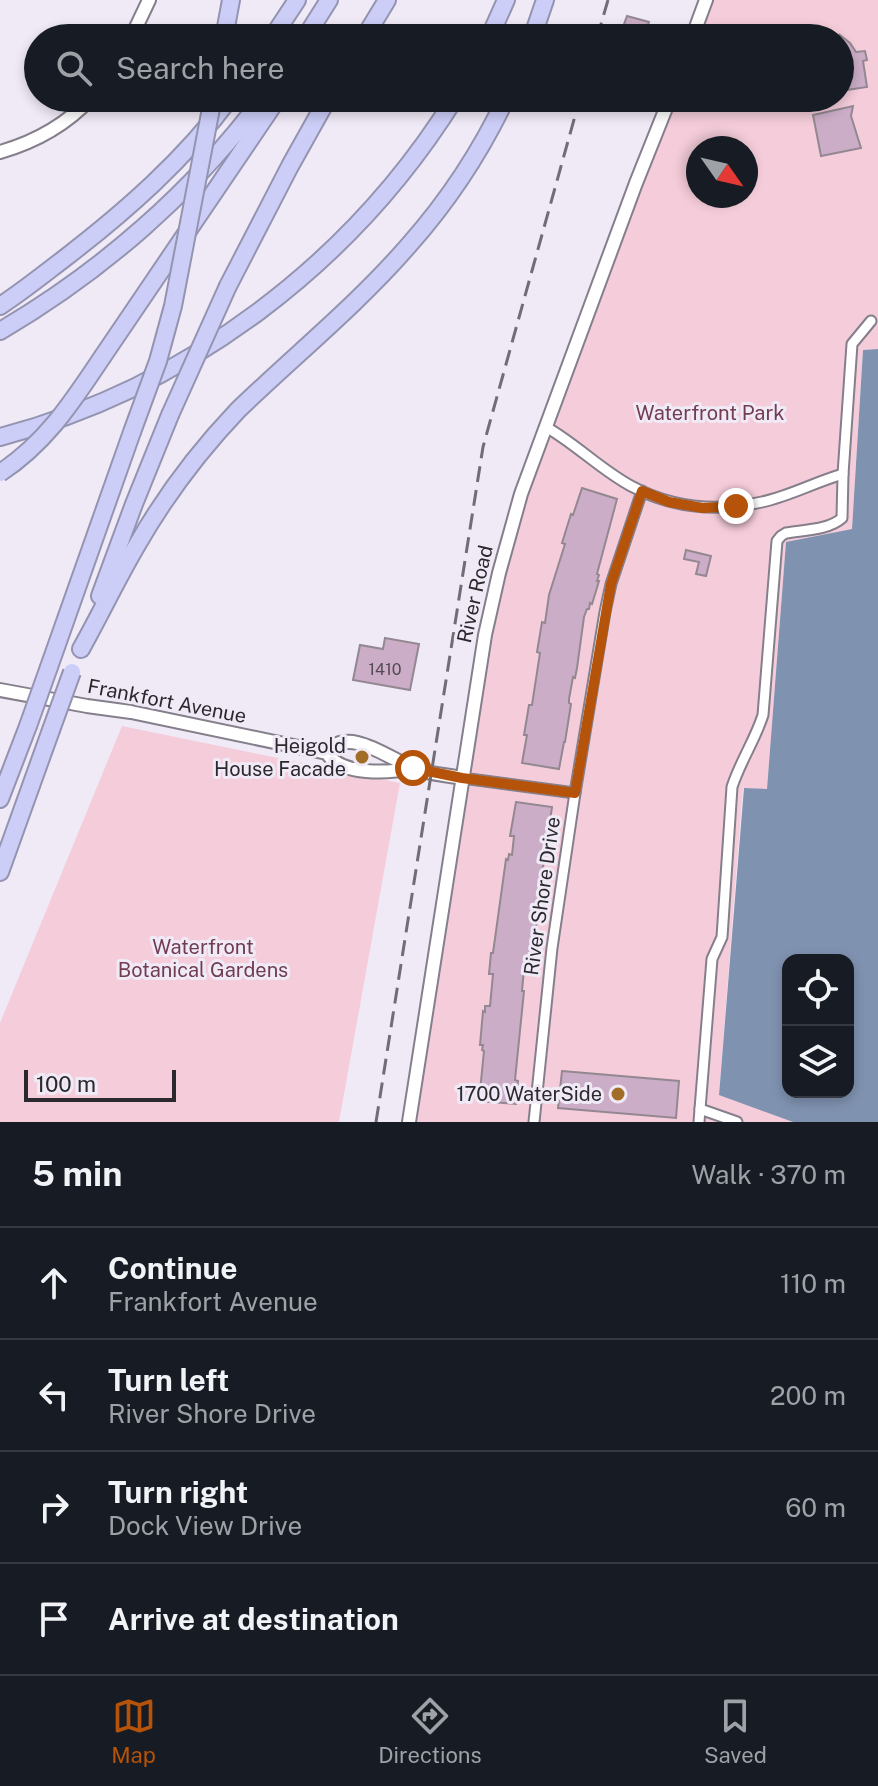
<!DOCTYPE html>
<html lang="en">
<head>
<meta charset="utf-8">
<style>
  body { margin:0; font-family:"Public Sans",sans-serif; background:#20242c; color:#f1f3f6 }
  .controls { position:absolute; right:24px; bottom:24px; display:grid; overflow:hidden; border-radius:16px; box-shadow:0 4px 12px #0003 }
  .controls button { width:72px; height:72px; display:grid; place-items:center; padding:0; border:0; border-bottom:2px solid #363941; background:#171b24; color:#f1f3f6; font:40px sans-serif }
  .compass { position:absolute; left:686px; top:136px; width:72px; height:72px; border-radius:50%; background:#171b24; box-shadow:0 4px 12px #0003; rotate:124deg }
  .scale { position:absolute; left:24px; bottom:20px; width:152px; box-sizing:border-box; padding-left:8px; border:4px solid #2b292e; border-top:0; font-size:22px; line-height:28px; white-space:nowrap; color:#2b292e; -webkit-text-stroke:6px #f0eaf7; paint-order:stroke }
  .stop { position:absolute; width:24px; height:24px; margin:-18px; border:6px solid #b45309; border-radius:50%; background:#fff }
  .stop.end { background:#b45309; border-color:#fff; box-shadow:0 2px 8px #0008 }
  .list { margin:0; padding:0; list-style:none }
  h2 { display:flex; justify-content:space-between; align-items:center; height:104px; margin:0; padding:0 32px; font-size:34px }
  h2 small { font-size:26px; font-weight:400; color:#9ea1a6 }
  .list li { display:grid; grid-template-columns:52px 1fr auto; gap:24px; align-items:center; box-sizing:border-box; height:112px; padding:0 32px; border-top:2px solid #363941 }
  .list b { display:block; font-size:30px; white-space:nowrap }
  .list p { margin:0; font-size:26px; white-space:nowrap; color:#9ea1a6 }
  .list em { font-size:26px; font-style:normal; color:#9ea1a6 }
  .icon { flex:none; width:44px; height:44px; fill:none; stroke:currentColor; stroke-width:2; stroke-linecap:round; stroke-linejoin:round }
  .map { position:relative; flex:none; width:878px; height:1122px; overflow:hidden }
  .search { position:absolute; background:#171b24; box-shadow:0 4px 12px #0003; left:24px; right:24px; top:24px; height:88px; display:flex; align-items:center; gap:20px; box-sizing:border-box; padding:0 28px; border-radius:44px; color:#9ea1a6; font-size:30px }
  .sheet { height:552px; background:#171b24 }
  nav { display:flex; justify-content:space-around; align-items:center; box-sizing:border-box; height:112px; border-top:2px solid #363941; background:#171b24; font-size:22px; color:#9ea1a6 }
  nav a { display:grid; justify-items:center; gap:4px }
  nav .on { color:#b45309 }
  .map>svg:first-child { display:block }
</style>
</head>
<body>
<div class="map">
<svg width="878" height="1122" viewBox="0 0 878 1122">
  <rect width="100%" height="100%" fill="#f0eaf7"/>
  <!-- green -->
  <g fill="#f5cdda" fill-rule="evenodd">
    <path d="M704 0H878V349L863 350 852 529 786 543 767 789 743 788 719 1094 793 1122H417L462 778 485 635 521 494 667 98H840V38H690ZM698 148H746V196H698Z"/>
    <path d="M122 726 400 783 339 1122H0V1023Z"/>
  </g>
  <!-- water -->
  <path fill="#7f92b0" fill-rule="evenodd" d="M878 349V1122H793L719 1095 744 788 767 789 786 542 852 529 863 350ZM788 960H848V1092H788Z"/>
  <!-- building -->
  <g fill="#ccadc7" stroke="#938891" stroke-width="2">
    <path d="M627 16 649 22 645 33 643 32 641 38H619Z"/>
    <path d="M840 35 850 43 856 52 865 51 867 60 863 61 867 87 840 91Z"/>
    <path d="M853 106 851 116 861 148 821 156 813 115Z"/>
    <path d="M582 488 617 499 597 574 599 575 597 581H599L592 604 590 603 589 609H587L584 617 577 668 575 678 573 677 569 699V703L571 704 565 742H564L559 769 522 763 527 735H524L529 705H532L540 653 537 652 542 622 545 623 549 595 565 544 562 543 571 514 573 515Z"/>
    <path d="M686 550 711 556 706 576 696 574 699 562 684 559Z"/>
    <path d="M385 638 419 644 410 690 353 680 360 645 383 649Z"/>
    <path d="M516 802 552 807 541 881 543 882 535 920H537L532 954 530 953 528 959 525 958 522 991H524L515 1080 518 1081 516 1104 479 1101 484 1051 482 1050 483 1045H480L483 1011 485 1012V1006H490L493 974H489L491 953H493L506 859 508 860 509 854 512 855 514 836H510Z"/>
    <path d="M562 1071 679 1081 676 1118 558 1108Z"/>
  </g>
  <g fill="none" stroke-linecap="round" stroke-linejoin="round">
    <defs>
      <g id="street">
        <path d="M546 427C576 444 601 470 631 486 672 508 717 512 762 502 790 496 815 482 843 474"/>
        <path d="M462 778 575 793"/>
        <path d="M700 1109 712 959 722 937 732 787C740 762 755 740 763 715L777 541 781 536 786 533C803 530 829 530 842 518L843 474 852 344 871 321"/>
        <path d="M534 1122 552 948 575 793 605 612 611 584 642 491"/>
        <path d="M699 1122 700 1109 737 1122"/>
      </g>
      <g id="secondary">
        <path d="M131 38 149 0"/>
        <path d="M692 38 706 0"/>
        <path d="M0 152C35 142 66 125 91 98"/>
        <path d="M0 690 87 706 131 712 327 753C341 776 389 773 413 768"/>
        <path d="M327 753C347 724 391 760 413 768 428 774 447 775 462 778"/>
        <path d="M409 1122 485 635 499 573 521 494 636 183 670 98"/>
      </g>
      <g id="highway">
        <path d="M224 38 231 0"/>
        <path d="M272 38 297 0"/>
        <path d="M305 38 329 0"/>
        <path d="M364 38 387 0"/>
        <path d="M489 38 506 0"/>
        <path d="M532 38 545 0"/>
        <path d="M228 286 290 166 328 98"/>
        <path d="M0 306C23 291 44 274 65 258 126 211 184 160 230 98"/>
        <path d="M0 331C101 272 193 192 263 98"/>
        <path d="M103 356 278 98"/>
        <path d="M0 437C188 388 353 262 455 98"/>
        <path d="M100 596 134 504 170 415"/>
        <path d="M81 649C100 615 117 579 137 545 165 496 199 451 238 410 295 355 357 305 409 245 448 201 481 151 506 98"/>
        <path d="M49 667 132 432"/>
        <path d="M0 799 28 726"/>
        <path d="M0 872 51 730"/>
      </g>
    </defs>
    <!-- street casing -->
    <use href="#street" stroke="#857f8b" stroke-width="13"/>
    <!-- secondary casing -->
    <use href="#secondary" stroke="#857f8b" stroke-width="16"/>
    <!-- highway casing -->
    <use href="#highway" stroke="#9494b1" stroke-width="20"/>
    <!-- street -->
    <use href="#street" stroke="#fff" stroke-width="9"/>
    <!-- secondary -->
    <use href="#secondary" stroke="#fff" stroke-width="12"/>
    <!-- highway -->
    <use href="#highway" stroke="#cdcef8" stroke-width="16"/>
    <!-- rail -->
    <g stroke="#706d75" stroke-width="3" stroke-dasharray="16 8" stroke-linecap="butt">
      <path d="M597 38 608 0"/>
      <path d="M376 1122 483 447 580 98"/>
    </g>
    <defs>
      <g id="highway-bridge">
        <path d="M170 415 228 286"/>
        <path d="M132 432 158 361 173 306 213 98"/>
        <path d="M0 473C47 442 72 402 103 356"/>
        <path d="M28 726 49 667"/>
        <path d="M51 730 72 672"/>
      </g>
    </defs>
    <!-- highway-bridge casing -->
    <use href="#highway-bridge" stroke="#9494b1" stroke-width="20" stroke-linecap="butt"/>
    <!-- highway-bridge -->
    <use href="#highway-bridge" stroke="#cdcef8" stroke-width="16"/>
  </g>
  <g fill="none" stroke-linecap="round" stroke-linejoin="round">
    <!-- route -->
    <path stroke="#b45309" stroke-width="10" d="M413 768 462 778 575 793 611 584 642 491 669 502 703 508 736 506"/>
  </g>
  <!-- markers -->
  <g fill="#a26d26" stroke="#f0eaf7" stroke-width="3">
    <circle cx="362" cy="757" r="8"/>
    <circle cx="618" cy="1094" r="8"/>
  </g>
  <g text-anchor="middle" stroke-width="6" stroke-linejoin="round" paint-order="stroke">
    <!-- number labels -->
    <g font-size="16" fill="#534a54">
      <text x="385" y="675">1410</text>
    </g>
    <!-- park labels -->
    <g font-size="20" fill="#723c51" stroke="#f0eaf7">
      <text x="710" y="420">Waterfront Park</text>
      <text x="203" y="954">Waterfront<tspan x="203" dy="23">Botanical Gardens</tspan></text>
    </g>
    <!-- street labels -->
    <g font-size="20" fill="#2b292e" stroke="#f0eaf7">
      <text transform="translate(475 594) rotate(-77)" y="7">River Road</text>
      <text transform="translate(167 701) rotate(11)" y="7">Frankfort Avenue</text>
      <text transform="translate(542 896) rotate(-82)" y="7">River Shore Drive</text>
    </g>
    <!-- poi labels -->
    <g font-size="20" fill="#2b292e" stroke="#f0eaf7" text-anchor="end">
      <text x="346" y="753">Heigold<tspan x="346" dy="23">House Facade</tspan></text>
      <text x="602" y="1101">1700 WaterSide</text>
    </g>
  </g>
</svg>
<div class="controls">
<button><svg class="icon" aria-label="locate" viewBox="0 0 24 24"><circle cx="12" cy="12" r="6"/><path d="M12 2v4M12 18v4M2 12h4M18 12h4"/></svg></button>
<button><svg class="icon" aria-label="layers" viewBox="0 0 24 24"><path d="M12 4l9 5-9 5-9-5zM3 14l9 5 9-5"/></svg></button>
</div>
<svg class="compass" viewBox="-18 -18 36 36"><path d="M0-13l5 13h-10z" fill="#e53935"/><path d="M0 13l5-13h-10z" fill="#9ea1a6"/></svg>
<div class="scale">100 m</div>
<div class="stop" style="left:413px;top:768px"></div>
<div class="stop end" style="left:736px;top:506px"></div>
<div class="search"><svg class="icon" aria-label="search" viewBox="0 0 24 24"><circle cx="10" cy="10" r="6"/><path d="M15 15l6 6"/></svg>Search here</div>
</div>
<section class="sheet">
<h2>5 min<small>Walk · 370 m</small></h2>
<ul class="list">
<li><svg class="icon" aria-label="ahead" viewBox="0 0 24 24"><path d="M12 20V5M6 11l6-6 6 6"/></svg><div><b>Continue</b><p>Frankfort Avenue</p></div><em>110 m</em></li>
<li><svg class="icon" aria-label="left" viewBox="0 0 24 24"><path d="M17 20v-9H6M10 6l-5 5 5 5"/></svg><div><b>Turn left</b><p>River Shore Drive</p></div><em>200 m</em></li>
<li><svg class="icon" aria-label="right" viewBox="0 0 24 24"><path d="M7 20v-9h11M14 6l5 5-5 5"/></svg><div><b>Turn right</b><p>Dock View Drive</p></div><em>60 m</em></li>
<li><svg class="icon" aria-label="arrive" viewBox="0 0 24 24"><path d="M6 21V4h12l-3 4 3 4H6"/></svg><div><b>Arrive at destination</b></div></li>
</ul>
</section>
<nav>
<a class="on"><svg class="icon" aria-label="map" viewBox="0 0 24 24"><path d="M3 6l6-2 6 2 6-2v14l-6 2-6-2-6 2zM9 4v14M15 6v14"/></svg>Map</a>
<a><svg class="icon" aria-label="directions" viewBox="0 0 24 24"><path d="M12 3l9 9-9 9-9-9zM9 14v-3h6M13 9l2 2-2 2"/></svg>Directions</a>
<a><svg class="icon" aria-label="saved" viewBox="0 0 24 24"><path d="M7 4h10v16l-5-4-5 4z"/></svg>Saved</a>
</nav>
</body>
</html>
